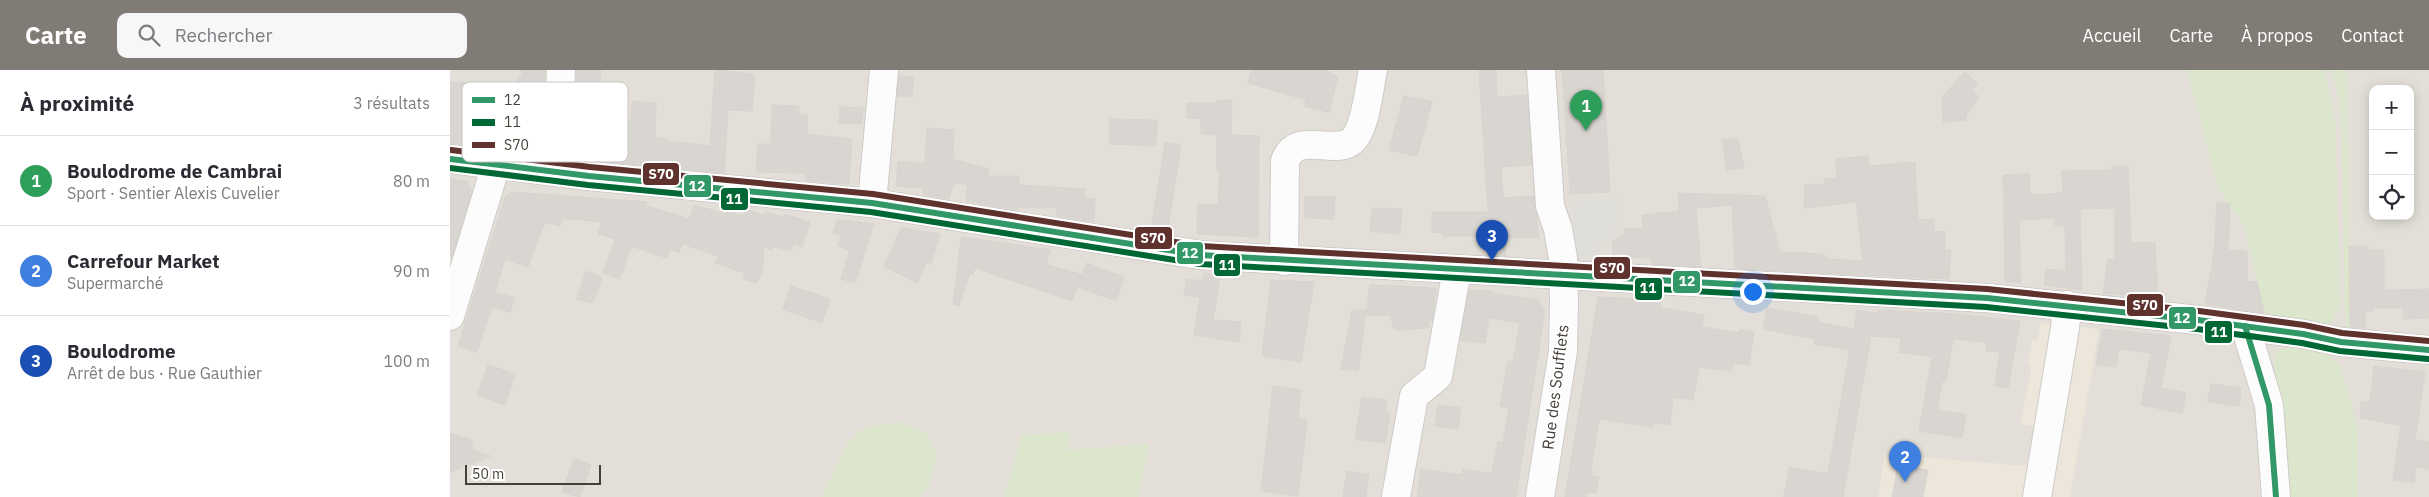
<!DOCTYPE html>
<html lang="fr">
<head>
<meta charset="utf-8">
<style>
  body { margin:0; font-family:"IBM Plex Sans",sans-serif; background:#f7f7f7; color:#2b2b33 }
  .controls { position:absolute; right:15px; top:15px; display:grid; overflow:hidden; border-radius:10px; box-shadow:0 2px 12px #0003 }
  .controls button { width:45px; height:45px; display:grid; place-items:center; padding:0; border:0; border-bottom:1px solid #e1e1e2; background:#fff; color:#2b2b33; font:25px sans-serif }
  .scale { position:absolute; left:15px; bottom:12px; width:136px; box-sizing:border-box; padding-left:5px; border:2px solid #443f37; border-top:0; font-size:14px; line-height:18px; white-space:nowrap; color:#443f37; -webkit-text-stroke:4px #fff; paint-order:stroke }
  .you { position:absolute; left:1302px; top:221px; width:18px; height:18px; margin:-12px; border:4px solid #fff; border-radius:50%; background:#1a73e8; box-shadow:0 0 0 8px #1a73e833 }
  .badge { display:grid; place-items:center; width:32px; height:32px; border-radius:50%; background:#807c75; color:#fff; font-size:16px; font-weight:700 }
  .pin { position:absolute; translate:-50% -41px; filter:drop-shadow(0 1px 2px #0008) }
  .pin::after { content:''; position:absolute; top:26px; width:18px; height:15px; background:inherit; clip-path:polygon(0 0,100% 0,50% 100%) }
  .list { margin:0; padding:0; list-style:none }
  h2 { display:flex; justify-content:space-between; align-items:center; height:65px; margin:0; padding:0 20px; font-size:21px }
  h2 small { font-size:16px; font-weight:400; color:#7c7c81 }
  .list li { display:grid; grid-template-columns:32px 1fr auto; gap:15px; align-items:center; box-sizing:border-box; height:90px; padding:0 20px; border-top:1px solid #e1e1e2 }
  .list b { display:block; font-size:19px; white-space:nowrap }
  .list p { margin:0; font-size:16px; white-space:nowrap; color:#7c7c81 }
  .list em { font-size:16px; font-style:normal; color:#7c7c81 }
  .icon { flex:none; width:28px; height:28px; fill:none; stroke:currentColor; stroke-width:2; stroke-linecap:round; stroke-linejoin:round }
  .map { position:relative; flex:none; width:1979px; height:427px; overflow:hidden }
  header { display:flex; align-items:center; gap:30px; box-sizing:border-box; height:70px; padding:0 25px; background:#807c75; color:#fff }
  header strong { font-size:24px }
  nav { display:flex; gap:28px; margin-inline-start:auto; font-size:18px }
  .search { width:350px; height:45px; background:#f7f7f7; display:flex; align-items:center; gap:12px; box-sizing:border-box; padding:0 18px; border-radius:10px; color:#7c7c81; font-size:19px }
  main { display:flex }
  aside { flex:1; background:#fff }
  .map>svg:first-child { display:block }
</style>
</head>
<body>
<header>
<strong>Carte</strong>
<div class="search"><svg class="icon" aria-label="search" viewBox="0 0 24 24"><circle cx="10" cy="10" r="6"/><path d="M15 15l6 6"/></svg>Rechercher</div>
<nav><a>Accueil</a><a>Carte</a><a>À propos</a><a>Contact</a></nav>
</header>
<main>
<aside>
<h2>À proximité<small>3 résultats</small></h2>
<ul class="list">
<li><span class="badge" style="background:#2e9e5b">1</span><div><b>Boulodrome de Cambrai</b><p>Sport · Sentier Alexis Cuvelier</p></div><em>80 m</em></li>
<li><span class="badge" style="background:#3f7fe0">2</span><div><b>Carrefour Market</b><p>Supermarché</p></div><em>90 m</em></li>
<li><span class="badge" style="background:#1a4fb4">3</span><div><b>Boulodrome</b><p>Arrêt de bus · Rue Gauthier</p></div><em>100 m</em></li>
</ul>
</aside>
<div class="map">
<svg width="1979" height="427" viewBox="0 0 1979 427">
  <rect width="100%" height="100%" fill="#efede9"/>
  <!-- residential -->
  <path fill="#e3dfd8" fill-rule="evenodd" d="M0 0H1979V427H0ZM1923 19H1960V146H1923Z"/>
  <!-- commercial -->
  <path fill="#ede6da" d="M1591 253 1649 259 1620 427H1428L1435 384 1576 396 1586 357 1570 354 1580 306 1581 296 1578 295 1582 271H1587Z"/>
  <!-- green -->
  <g fill="#dce6cc">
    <path d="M1737 0H1875L1885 51 1889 194 1890 235 1881 254 1814 243 1795 158 1768 118Z"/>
    <path d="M1881 0H1897L1900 257 1897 256 1895 247 1892 66 1889 29Z"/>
    <path d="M1838 278 1867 281 1881 286 1891 298 1908 359V427H1836L1831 333 1823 291 1828 280Z"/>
    <path d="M450 352 477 363 487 386 480 413 469 427H372L396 375 415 357Z"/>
    <path d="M621 362 617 380 699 374 688 427H554L572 365Z"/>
  </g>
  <!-- parking -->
  <path fill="#e0deda" d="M1170 128 1164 170 1147 171 1149 186H1126L1122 131Z"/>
  <!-- building -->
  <g fill="#d9d6d2" stroke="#d7d4cf">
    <path d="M72 0H95L93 56 72 81 0 73V12L24 13 23 23 67 28 68 7H72Z"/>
    <path d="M127 0H151L148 48H152V51L181 52 182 31 206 33 205 67 217 69V71L260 76 265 0 305 4 302 41 278 40 274 103 126 89 124 83Z"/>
    <path d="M801 0H873L888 6 879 42 855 36 856 30 798 13Z"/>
    <path d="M1029 0H1046L1047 27 1077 25 1082 95 1051 97 1053 128 1084 126 1089 167 1055 168 1056 186 1040 185 1039 166H993V163L982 162V142H1038Z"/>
    <path d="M1112 0H1153L1160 122 1120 124Z"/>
    <path d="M1515 2 1528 15 1522 20 1529 27 1516 45V50L1493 52 1492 27Z"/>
    <path d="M449 6 464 7 462 27 447 26Z"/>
    <path d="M954 26 982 32 967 86 939 80Z"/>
    <path d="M767 30H782L781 65 809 66 808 167 747 164 748 134 768 135 770 100H767V65L751 64V49L737 48V33H767Z"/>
    <path d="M322 35 349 36V45H357V64L402 69 399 114 355 110 356 103 306 102 308 74H321Z"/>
    <path d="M390 37 413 38 412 54 389 53Z"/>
    <path d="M660 49 707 50 706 76 660 74Z"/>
    <path d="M477 58 504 60 503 89 539 99 538 106H569V115L635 119V128L645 129 644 152 607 146V138L568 137V140L516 131 518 115 504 112 499 129 473 124V118L446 116 448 91 475 94Z"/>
    <path d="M1272 69H1288L1294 98 1277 100Z"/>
    <path d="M715 73 731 75 717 164 701 161Z"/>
    <path d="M1418 86 1419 96 1465 92 1468 150 1484 149V161L1495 162V180H1501L1499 209 1285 199 1282 135 1246 138 1251 197 1202 194V188L1163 186 1162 172 1174 165V158L1193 159 1192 145 1229 141 1228 123 1315 126 1330 182 1372 184 1378 189 1413 191 1406 132 1354 138 1355 115 1375 114 1374 109 1387 108 1385 89Z"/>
    <path d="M1662 96H1678L1681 173 1705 172 1708 228 1653 223 1658 189 1665 190V138L1630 139 1632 220 1594 215 1596 199 1616 201 1615 155 1605 156V148L1569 150 1571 213 1555 211 1553 105 1579 104 1580 125 1613 123 1612 101 1662 100Z"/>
    <path d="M0 109 16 111 22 121 2 186 0 185Z"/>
    <path d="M62 122 197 132 195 135 239 149 244 135 275 144 276 141 294 146 296 140 315 145 316 142 333 147 334 144 360 152 352 177 343 174 341 181 323 176 322 180 314 177 313 198 307 213 293 209 295 203 265 193 268 186 233 174 229 182 220 179 217 188 181 176 170 209 153 203 165 169 148 164 152 152 112 148 110 156 95 152 78 197 55 189 45 222 65 228 60 242 42 237 27 282 8 276 55 127Z"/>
    <path d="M855 126 885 127 884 149 855 148Z"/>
    <path d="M1767 133 1780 134 1778 180 1797 181V212L1807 211 1814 243 1755 234 1764 184Z"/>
    <path d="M922 138 952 139 950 164 920 161Z"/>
    <path d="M387 150 424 154 405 213 391 209 400 180 388 176 391 165 383 163Z"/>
    <path d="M451 158 490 164 481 194 477 192 467 213 434 196Z"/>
    <path d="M511 167 601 180 596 194 632 205 622 231 525 198 523 204 520 203 509 236 503 234Z"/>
    <path d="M1899 176H1918V180H1934V220L1979 219V248L1953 249V238H1923V241H1915V258L1900 257Z"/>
    <path d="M636 193 674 207 666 231 628 217Z"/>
    <path d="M136 201 152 207 143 233 127 229Z"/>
    <path d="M754 203 770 206 763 250 791 252 789 272 744 265 750 227 734 225 737 209 753 211Z"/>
    <path d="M821 210 864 212 851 292 812 286Z"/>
    <path d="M920 215 986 218 982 251 979 250 978 258 948 260 943 258 941 246 916 245Z"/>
    <path d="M341 216 380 229 372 253 333 239Z"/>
    <path d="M1019 220 1043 221V223L1087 230 1095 240 1066 427H967L971 399 1012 405 1013 399 1042 404 1048 372 1053 373 1059 337 1050 336 1058 291 1063 292 1070 253 1039 248 1035 273 1010 270Z"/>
    <path d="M1148 227 1211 230 1210 238 1254 245 1252 257 1289 263 1290 259 1304 262 1299 295 1283 293 1281 301 1249 297 1243 330 1223 327 1220 355 1203 353 1202 357 1149 349 1140 405 1149 407 1146 423 1137 422 1136 427H1115Z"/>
    <path d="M1317 238 1369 247 1368 252 1404 259 1407 240 1429 244V240L1506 244 1570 251 1558 318 1545 316 1550 282 1536 281 1537 272 1503 269 1496 311H1492L1487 340 1516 345 1512 368 1469 361 1482 287 1449 282 1451 268 1421 266 1393 427H1334L1339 397 1378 404 1400 280 1364 274 1365 269 1313 259Z"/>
    <path d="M902 240H916L908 301 891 299Z"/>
    <path d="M1653 259 1721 266 1711 318 1736 323 1732 343 1691 335 1701 283 1669 279 1666 297 1646 294Z"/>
    <path d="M38 295 65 304 55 335 27 325Z"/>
    <path d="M1924 296 1975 302 1965 370 1979 372V399L1966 397 1964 413 1943 410 1951 355 1910 348 1911 331 1920 333Z"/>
    <path d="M1761 314 1791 318 1789 336 1758 332Z"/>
    <path d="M823 316 851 320 848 349 857 350 848 426 811 421Z"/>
    <path d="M912 327 937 330 935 343 940 344 935 373 905 369Z"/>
    <path d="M988 335 1011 338 1008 359 985 356Z"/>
    <path d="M0 363 22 370V380L41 386 0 402Z"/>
    <path d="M124 389 141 395 130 427 112 422Z"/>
    <path d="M1448 395 1478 400 1473 427H1442Z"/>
    <path d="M897 401 919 405 916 427H893Z"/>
  </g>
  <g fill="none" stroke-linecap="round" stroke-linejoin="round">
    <defs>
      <g id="minor">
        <path d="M0 89 139 106 422 133 750 185 1537 228 1748 250 1853 264 1891 272 1979 280"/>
        <path d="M107 101 111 0"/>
        <path d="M422 133 434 0"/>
        <path d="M834 191 835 91C847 59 885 87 903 70 916 57 919 18 923 0"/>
        <path d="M0 246 46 95"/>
        <path d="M1795 256 1819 335 1826 427"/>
        <path d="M946 427 964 326 988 306 1007 200"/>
        <path d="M1090 427 1113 281 1114 232 1113 188 1108 159 1100 136 1091 0"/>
        <path d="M1587 427 1615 258 1617 235"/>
      </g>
    </defs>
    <!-- minor casing -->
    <use href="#minor" stroke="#cdcbc7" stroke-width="30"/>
    <!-- minor -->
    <use href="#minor" stroke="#fdfcfc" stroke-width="28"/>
    <defs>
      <g id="bus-1">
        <path d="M0 89 139 106 422 133 750 185 1537 228 1748 250 1853 264 1891 272 1979 280"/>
        <path d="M1795 256 1819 335 1826 427"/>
      </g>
      <path id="bus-2" d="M0 98 138 115 421 142 750 194 1536 237 1747 259 1852 273 1890 281 1978 289"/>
      <path id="bus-3" d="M1 80 140 97 423 124 751 176 1537 219 1749 241 1854 255 1892 263 1979 271"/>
    </defs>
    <!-- bus-1 casing -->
    <use href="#bus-1" stroke="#fff" stroke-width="10"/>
    <!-- bus-2 casing -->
    <use href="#bus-2" stroke="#fff" stroke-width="10"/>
    <!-- bus-3 casing -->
    <use href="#bus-3" stroke="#fff" stroke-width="10"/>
    <!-- bus-1 -->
    <use href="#bus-1" stroke="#339867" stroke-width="6"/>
    <!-- bus-2 -->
    <use href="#bus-2" stroke="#016734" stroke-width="6"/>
    <!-- bus-3 -->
    <use href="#bus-3" stroke="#60322d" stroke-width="6"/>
  </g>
  <g text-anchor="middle" stroke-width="4.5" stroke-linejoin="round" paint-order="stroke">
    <!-- street labels -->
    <g font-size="16" fill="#443f37" stroke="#fff">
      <text transform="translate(1105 317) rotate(-83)" y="6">Rue des Soufflets</text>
    </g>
  </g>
  <!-- legend -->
  <rect x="12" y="12" width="166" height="80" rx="8" fill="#fff" stroke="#c7c5c3" stroke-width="1"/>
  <rect x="22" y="27" width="23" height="6" fill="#339867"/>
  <rect x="22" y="49" width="23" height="7" fill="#016734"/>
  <rect x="22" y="72" width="23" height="6" fill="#60322d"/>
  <g font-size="14" fill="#443f37">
    <text x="54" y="35">12</text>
    <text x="54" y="57">11</text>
    <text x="54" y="80">S70</text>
  </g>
  <g stroke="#fff" stroke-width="2">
    <rect x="192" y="92" width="38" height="24" rx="5" fill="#60322d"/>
    <rect x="233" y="104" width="29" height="24" rx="5" fill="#339867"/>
    <rect x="270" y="117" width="29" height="24" rx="5" fill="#016734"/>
    <rect x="684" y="156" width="39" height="24" rx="5" fill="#60322d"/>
    <rect x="726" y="171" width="28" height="24" rx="5" fill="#339867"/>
    <rect x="763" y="183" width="28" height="24" rx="5" fill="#016734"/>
    <rect x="1143" y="186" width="38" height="24" rx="5" fill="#60322d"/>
    <rect x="1222" y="200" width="29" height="24" rx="5" fill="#339867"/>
    <rect x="1184" y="207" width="29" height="24" rx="5" fill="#016734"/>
    <rect x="1676" y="223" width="38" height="24" rx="5" fill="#60322d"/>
    <rect x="1718" y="236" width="29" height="24" rx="5" fill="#339867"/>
    <rect x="1754" y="250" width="29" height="24" rx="5" fill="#016734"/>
  </g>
  <g font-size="14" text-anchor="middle" font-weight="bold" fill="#fff">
    <text x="211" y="109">S70</text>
    <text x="247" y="121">12</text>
    <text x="284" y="134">11</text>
    <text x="703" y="173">S70</text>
    <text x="740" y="188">12</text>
    <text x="777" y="200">11</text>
    <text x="1162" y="203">S70</text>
    <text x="1237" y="216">12</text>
    <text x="1198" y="223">11</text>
    <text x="1695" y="240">S70</text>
    <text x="1732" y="253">12</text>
    <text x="1769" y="267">11</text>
  </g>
</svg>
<div class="controls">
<button>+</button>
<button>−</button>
<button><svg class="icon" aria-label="locate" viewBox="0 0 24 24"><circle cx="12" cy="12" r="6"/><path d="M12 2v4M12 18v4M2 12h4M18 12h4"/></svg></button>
</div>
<div class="scale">50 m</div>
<div class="you"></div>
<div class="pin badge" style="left:1136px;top:61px;background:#2e9e5b">1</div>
<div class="pin badge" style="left:1455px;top:412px;background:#3f7fe0">2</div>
<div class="pin badge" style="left:1042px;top:191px;background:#1a4fb4">3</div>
</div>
</main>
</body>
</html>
